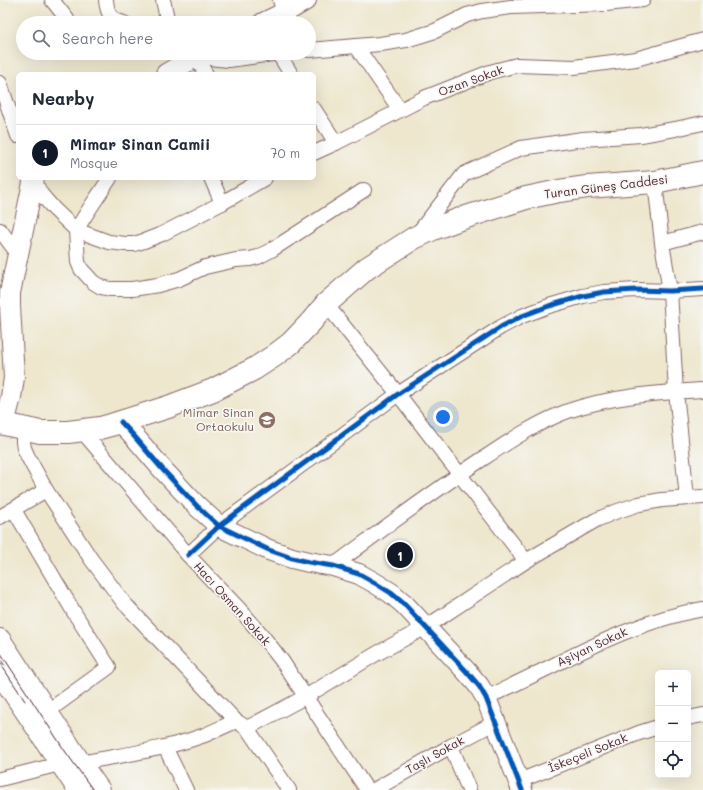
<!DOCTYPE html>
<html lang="en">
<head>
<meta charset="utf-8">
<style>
  body { margin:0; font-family:Mali,sans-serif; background:#f2f2f3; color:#1f2937 }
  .controls { position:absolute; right:12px; bottom:12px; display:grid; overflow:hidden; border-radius:6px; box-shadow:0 4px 16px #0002 }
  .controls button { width:36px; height:36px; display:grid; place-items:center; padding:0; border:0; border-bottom:1px solid #e0e1e3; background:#fff; color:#1f2937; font:20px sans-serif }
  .you { position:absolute; left:443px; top:417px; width:14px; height:14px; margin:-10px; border:3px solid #fff; border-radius:50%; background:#1a73e8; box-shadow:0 0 0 6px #1a73e833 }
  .badge { display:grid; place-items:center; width:26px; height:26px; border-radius:50%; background:#111827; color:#fff; font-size:13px; font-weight:700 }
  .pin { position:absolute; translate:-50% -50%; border:2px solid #fff; box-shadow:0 1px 4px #0006 }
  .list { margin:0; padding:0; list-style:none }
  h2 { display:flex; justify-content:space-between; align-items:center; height:52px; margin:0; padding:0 16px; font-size:17px }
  h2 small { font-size:13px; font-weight:400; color:#747a83 }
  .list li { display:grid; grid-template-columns:26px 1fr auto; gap:12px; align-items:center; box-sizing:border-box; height:56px; padding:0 16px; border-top:1px solid #e0e1e3 }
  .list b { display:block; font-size:15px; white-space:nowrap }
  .list p { margin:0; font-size:13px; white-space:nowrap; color:#747a83 }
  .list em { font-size:13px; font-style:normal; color:#747a83 }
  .icon { flex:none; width:22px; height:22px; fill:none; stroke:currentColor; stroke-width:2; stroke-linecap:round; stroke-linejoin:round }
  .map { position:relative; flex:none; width:703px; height:790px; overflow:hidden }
  .search { position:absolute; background:#fff; box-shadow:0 4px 16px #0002; left:16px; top:16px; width:300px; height:44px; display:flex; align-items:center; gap:10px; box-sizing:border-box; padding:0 14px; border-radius:22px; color:#747a83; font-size:15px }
  .panel { position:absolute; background:#fff; box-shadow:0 4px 16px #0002; left:16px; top:72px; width:300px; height:108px; border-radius:6px }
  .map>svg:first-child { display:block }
</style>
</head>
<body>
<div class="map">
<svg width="703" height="790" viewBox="0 0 703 790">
  <rect width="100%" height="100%" fill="#f6f6f2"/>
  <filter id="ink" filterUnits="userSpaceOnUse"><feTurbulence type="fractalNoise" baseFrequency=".025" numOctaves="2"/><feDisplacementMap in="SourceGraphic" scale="8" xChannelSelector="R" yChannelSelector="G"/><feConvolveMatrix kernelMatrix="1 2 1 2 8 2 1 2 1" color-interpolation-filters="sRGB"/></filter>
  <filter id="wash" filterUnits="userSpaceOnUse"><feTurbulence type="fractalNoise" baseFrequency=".012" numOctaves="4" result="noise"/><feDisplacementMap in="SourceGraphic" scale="16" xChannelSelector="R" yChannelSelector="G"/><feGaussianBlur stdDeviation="0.9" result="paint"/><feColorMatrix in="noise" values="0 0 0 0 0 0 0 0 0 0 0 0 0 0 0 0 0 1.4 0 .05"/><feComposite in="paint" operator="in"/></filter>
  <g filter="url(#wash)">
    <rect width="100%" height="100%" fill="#eee7ce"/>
  </g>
  <g filter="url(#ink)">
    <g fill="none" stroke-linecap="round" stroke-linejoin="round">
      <defs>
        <g id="street">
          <path d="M52 0 67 19"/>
          <path d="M106 0C107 13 111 20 124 23"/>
          <path d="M163 0 168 23"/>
          <path d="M280 0 284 13"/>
          <path d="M356 46 400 110"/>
          <path d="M309 50 380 44 406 40 435 31 467 15 482 11 511 7 606 4 643 0"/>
          <path d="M192 53 195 56 206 74"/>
          <path d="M278 53 291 74"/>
          <path d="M195 56 218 59 229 60 280 53"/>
          <path d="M0 83 18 136"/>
          <path d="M314 109 336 143 424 98 490 72 517 65 574 67 636 59 703 40"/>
          <path d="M314 153 336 143"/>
          <path d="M33 178 41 194 54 209 76 230 109 242 125 244H134L144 241 162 234 222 203 265 178"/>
          <path d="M110 178 90 208 76 230 78 262 81 269 93 282 101 287 110 289H132L158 285 179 279 205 267 236 260 250 259 258 257 273 249 364 190"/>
          <path d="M211 178 222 203"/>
          <path d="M655 182 662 243"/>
          <path d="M0 230 18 254"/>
          <path d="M418 233 464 174 521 148 583 139 641 135 675 129 703 123"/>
          <path d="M326 304 398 394 526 561"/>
          <path d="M25 429 23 437V442L24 448 28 457 46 490 91 559 124 603 236 721 247 728 289 790"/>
          <path d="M81 430 188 555 243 613 261 634 282 661 367 790"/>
          <path d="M687 498 676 392 670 291 662 243 703 232"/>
          <path d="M14 510 75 614 109 667 48 711"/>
          <path d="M0 517 46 490"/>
          <path d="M188 555 219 526 398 394 501 327 522 316 549 306 583 296 604 292 636 290 670 291 703 289"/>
          <path d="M333 566C383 529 432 492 484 458 511 440 538 422 568 411 611 396 658 393 703 390"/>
          <path d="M486 698C511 686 536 674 560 662 606 639 652 618 703 609"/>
          <path d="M688 718 703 715"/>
          <path d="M247 728 305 697 376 654 426 627 526 561 596 520 615 512 639 504 662 500 703 497"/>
          <path d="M451 746 469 790"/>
          <path d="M165 747 186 790"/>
          <path d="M81 763C121 755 163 750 202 736 213 732 224 726 236 721"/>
          <path d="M0 779 60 764"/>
          <path d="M519 781 639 733 658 727"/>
          <path d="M374 790 451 746 496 722"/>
        </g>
        <g id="secondary">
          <path d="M263 23 284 13 306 0"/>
          <path d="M166 74 202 53"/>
          <path d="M121 422 134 436 164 471 197 506 219 526 269 550 292 558 309 562 333 566 359 574 375 583 391 593 404 604 467 672 479 686 486 698 522 790"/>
          <path d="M4 424 11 397 14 378 10 306V293L13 278 34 178"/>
          <path d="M0 639 81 763 100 790"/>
          <path d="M0 674 78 790"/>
        </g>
        <path id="primary" d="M0 423 40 432H68L100 428 111 425 168 407 213 390 254 369 274 356 291 343 311 322 326 304 367 268 414 238 433 229 460 219 526 198 559 191 587 187 655 182 703 172"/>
      </defs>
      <!-- street casing -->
      <use href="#street" stroke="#836564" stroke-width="16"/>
      <!-- secondary casing -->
      <use href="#secondary" stroke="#836564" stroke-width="22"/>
      <!-- primary casing -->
      <use href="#primary" stroke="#836564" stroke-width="24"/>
      <!-- street -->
      <use href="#street" stroke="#fff" stroke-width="14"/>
      <!-- secondary -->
      <use href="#secondary" stroke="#fff" stroke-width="20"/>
      <!-- primary -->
      <use href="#primary" stroke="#fff" stroke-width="22"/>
      <!-- tram -->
      <g stroke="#4a1f2b" stroke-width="1">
        <path d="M0 652 65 751 93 790"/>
        <path d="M2 666 25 701"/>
      </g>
      <defs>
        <g id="cycleway">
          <path d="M121 422 134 436 164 471 197 506 219 526 269 550 292 558 309 562 333 566 359 574 375 583 391 593 404 604 467 672 479 686 486 698 522 790"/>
          <path d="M188 555 219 526 398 394 501 327 522 316 549 306 583 296 604 292 636 290 670 291 703 289"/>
        </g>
      </defs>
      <!-- cycleway casing -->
      <use href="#cycleway" stroke="#f6f6f2" stroke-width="8"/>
      <!-- cycleway -->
      <use href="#cycleway" stroke="#0057b8" stroke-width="5"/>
    </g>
  </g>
  <!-- icons -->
  <defs>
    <symbol id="school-disc" viewBox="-11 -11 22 22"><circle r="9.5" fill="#8d6e63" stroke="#f6f6f2"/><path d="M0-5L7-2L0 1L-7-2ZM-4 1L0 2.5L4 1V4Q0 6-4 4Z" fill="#fff"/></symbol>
  </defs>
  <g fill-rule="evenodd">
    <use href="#school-disc" x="257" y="410" width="20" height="20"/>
  </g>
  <g text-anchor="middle" stroke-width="3.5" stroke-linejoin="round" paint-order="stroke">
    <!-- street labels -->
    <g font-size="12" fill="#4a1f2b" stroke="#f6f6f2">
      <text transform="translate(471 81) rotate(-20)" y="4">Ozan Sokak</text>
      <text transform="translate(606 187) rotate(-7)" y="4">Turan Güneş Caddesi</text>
      <text transform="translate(232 604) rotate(48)" y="4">Hacı Osman Sokak</text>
      <text transform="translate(592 647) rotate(-25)" y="4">Aşiyan Sokak</text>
      <text transform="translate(588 753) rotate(-22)" y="4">İskeçeli Sokak</text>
      <text transform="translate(435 755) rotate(-29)" y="4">Taşlı Sokak</text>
    </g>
    <!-- education labels -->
    <g font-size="12" fill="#785e54" stroke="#f6f6f2" text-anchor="end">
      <text x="254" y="417">Mimar Sinan<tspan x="254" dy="14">Ortaokulu</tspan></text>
    </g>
  </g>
</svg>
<div class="controls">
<button>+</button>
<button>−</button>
<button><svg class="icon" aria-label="locate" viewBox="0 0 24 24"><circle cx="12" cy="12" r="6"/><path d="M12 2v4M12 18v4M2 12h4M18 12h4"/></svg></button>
</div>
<div class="you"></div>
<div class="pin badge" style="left:400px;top:555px">1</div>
<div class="search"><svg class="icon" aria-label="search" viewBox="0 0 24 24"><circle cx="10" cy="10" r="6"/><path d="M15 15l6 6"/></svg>Search here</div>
<section class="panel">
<h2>Nearby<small></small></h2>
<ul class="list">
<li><span class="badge">1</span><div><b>Mimar Sinan Camii</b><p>Mosque</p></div><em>70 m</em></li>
</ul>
</section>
</div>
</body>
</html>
